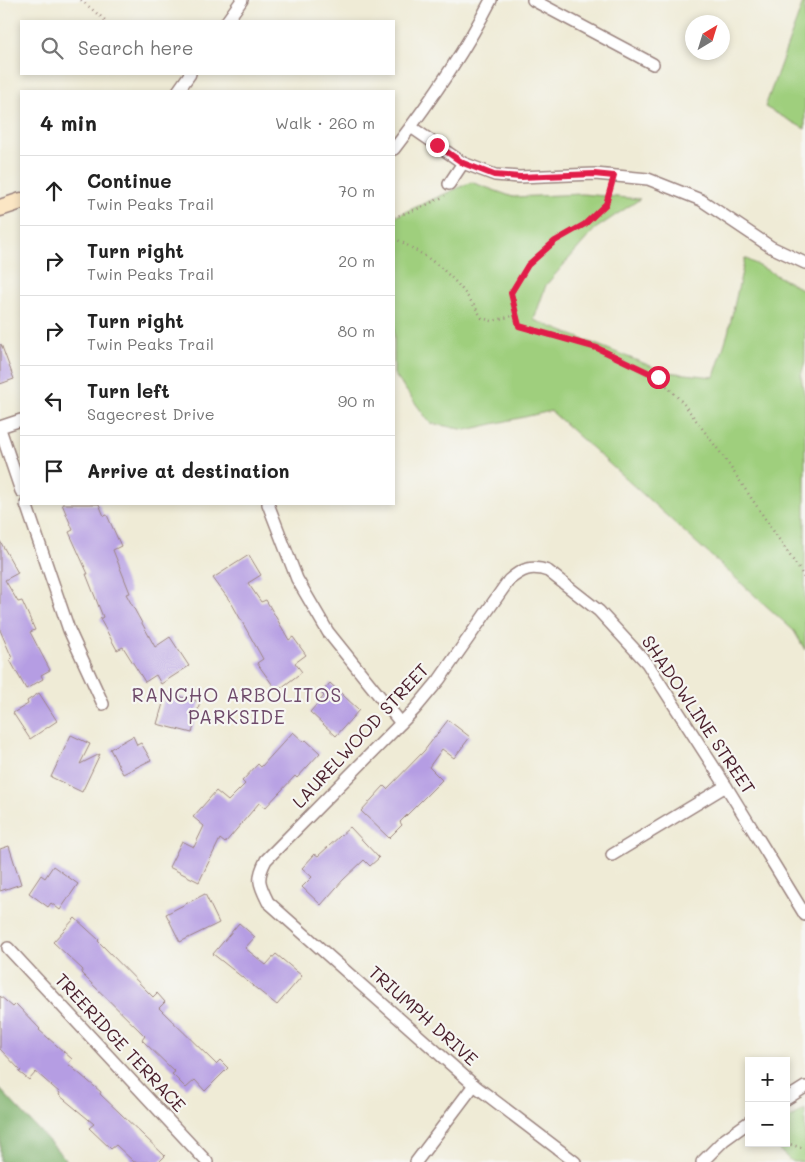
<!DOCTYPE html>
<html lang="en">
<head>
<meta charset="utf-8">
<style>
  body { margin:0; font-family:Mali,sans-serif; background:#f6f6f6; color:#222 }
  .controls { position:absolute; right:15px; bottom:15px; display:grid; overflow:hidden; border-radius:0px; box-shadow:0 2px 8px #0003 }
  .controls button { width:45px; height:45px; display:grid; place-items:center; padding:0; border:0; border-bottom:1px solid #e0e0e0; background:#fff; color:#222; font:25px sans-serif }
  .compass { position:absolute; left:685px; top:15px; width:45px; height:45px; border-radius:50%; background:#fff; box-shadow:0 2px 8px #0003; rotate:38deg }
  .stop { position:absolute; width:15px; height:15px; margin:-11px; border:4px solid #e11d48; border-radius:50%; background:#fff }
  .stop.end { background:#e11d48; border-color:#fff; box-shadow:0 1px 5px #0008 }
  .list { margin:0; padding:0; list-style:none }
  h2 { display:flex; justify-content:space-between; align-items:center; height:65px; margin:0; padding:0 20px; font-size:21px }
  h2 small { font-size:16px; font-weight:400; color:#767676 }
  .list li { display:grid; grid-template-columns:32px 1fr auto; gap:15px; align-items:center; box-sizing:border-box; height:70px; padding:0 20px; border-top:1px solid #e0e0e0 }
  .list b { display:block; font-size:19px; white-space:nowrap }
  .list p { margin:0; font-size:16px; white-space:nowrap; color:#767676 }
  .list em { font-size:16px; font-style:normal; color:#767676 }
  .icon { flex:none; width:28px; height:28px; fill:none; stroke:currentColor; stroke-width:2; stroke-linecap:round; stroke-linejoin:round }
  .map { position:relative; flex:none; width:805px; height:1162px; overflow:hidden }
  .search { position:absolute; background:#fff; box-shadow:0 2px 8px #0003; left:20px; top:20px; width:375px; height:55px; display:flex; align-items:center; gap:12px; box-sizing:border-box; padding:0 18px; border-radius:0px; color:#767676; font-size:19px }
  .panel { position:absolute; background:#fff; box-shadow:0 2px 8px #0003; left:20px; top:90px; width:375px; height:415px; border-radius:0px }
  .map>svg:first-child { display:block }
</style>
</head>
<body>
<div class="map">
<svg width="805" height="1162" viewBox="0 0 805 1162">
  <rect width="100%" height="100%" fill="#f6f6f2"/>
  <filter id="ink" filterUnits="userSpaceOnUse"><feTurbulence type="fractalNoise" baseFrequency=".02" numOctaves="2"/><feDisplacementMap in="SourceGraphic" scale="10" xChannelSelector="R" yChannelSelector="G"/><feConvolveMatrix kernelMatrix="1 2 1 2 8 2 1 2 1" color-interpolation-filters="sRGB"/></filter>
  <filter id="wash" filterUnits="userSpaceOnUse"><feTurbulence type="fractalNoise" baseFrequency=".0096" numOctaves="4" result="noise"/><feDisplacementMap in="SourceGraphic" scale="20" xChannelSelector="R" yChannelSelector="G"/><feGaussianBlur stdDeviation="1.12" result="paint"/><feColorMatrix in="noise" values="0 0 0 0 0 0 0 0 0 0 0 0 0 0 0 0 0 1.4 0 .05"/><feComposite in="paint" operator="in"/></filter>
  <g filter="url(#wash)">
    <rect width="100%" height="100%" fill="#efebd6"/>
    <!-- green -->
    <g fill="#9fcf7d" stroke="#747754">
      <path d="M804 0H805V129L765 107Z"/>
      <path d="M471 182 513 197 582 194 640 199 595 229 546 285 534 320 666 372 714 377 728 333 745 258 805 291V362L801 376 805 398V650L794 631 551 411 466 430 430 423 394 374V217Z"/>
      <path d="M805 1109V1162H792L772 1143H786V1121Z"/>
    </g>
    <!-- forest -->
    <path fill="#7fb26c" stroke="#64684c" d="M0 1089 63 1156 68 1162H0Z"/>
    <g id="blocks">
      <!-- building -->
      <g fill="#b59de3">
        <path d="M1 344 14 379 0 384V345Z"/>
        <path d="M62 504H99L104 516 107 515 121 546 113 550 130 593 126 594 155 647 170 637 189 666 161 684 156 675 145 682 123 647 117 650 100 619 103 617 86 574H88L69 532 73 530Z"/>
        <path d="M0 541 18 573 5 580 18 602 22 601 35 630 30 632 50 670 41 675 43 679 26 689 10 660 12 658 0 630Z"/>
        <path d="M249 555 261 575 248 583 261 602 266 600 289 640 293 637 306 655 295 663 302 672 277 691 257 663 263 659 232 604 213 578Z"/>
        <path d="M330 683 359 710 336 736 310 712 324 696 321 693Z"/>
        <path d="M39 693 57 721 30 739 13 713 28 704 27 701Z"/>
        <path d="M166 693 200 702 192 733 157 724Z"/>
        <path d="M448 720 470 737 454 758 442 749 429 767 442 780 400 822 402 825 389 838 361 811 384 786 387 789 424 751Z"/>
        <path d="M293 732 304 742 306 740 320 753 297 778 295 776 265 808 259 803 225 843 220 839 199 882 169 867 182 841 194 847 204 826 193 817 216 791 228 801 245 784 242 781 258 764 261 767Z"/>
        <path d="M71 735 90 744 80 764 100 754 82 792 51 777Z"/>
        <path d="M133 736 137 745 141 743 151 760 123 774 110 749Z"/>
        <path d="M350 827 379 858 370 866 364 860 343 880 321 905 302 887 312 877 302 868 315 854 318 856Z"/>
        <path d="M9 846 21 884 0 891V849Z"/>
        <path d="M53 866 78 884 60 910 51 903 48 907 29 893 41 875 45 878Z"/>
        <path d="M205 894 219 923 180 942 166 914Z"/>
        <path d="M75 918 99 940 98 941 153 997 157 993 165 1002 159 1008 216 1064 220 1060 228 1068 205 1091 195 1080 186 1088 172 1074 175 1072 142 1040 145 1036 81 973 83 970 53 942Z"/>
        <path d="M239 923 255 937 245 948 266 965 276 954 302 976 277 1005 213 954Z"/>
        <path d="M0 996 13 1007 16 1004 40 1029 39 1030 72 1059 68 1064 101 1092 100 1094 165 1156 159 1162H134L116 1145 111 1149 89 1128 94 1124 59 1095 60 1093 36 1072 29 1080 19 1072 21 1071 0 1049Z"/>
      </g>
    </g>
  </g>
  <g filter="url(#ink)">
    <use href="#blocks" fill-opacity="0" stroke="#9c8580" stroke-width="1"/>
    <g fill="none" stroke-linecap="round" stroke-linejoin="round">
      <defs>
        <g id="street">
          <path d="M533 0 653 64"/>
          <path d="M227 21 242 0"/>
          <path d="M178 91 190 74"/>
          <path d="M411 127 463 163 495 175 519 177 595 174 648 179 701 200 771 247 805 263"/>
          <path d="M394 149C430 102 464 53 491 0"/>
          <path d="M449 184 463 163"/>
          <path d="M0 427 21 420"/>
          <path d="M0 429 21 491"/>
          <path d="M26 504 69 630 103 704"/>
          <path d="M268 504 297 579 328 632 401 723"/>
          <path d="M612 855 726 786"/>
          <path d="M8 948 207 1162"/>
          <path d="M786 1099 805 1087"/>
          <path d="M416 1162 474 1085"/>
          <path d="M575 1162 474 1085 268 902C259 884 256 879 266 860L415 709 439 680 509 580C522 569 531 565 548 571L599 611 647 663 726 786 805 915"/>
          <path d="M702 1162 724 1140 749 1122"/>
        </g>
        <path id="secondary" d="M0 208 21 201"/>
      </defs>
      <!-- street casing -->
      <use href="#street" stroke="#9c8580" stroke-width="14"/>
      <!-- secondary casing -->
      <use href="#secondary" stroke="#9c8580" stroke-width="19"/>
      <!-- path -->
      <g stroke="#9c8580" stroke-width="2.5" stroke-dasharray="1 4" stroke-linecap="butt">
        <path d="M81 0 106 21"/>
        <path d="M611 187 606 204 585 224 555 241 528 265 511 293 519 326 597 348 658 377 683 403 723 456 801 572 805 580"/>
        <path d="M394 217 420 208 445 196"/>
        <path d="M394 238C437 261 456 276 482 318L492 321 517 315"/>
        <path d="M786 1143 805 1149"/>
      </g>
      <!-- street -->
      <use href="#street" stroke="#fff" stroke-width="11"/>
      <!-- secondary -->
      <use href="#secondary" stroke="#fbe6c4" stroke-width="16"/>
    </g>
  </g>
  <g fill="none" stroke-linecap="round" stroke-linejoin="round" filter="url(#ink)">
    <!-- route -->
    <path stroke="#e11d48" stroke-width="6" d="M437 145 463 163 494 175 520 177 594 174 614 176 606 204 585 224 555 241 528 265 511 293 519 326 597 348 658 377"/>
  </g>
  <g text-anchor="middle" stroke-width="4.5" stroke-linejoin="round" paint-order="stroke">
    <!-- street labels -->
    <g font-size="18" fill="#4a1f2b" stroke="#f6f6f2">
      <text transform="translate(698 715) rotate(56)" y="6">SHADOWLINE STREET</text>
      <text transform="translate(361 736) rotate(-47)" y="6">LAURELWOOD STREET</text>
      <text transform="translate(423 1016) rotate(42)" y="6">TRIUMPH DRIVE</text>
      <text transform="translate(120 1043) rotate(47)" y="6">TREERIDGE TERRACE</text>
    </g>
    <!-- neighbourhood labels -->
    <g font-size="19" letter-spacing="1" fill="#6f4b6b" stroke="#f6f6f2">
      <text x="237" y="702">RANCHO ARBOLITOS<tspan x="237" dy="22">PARKSIDE</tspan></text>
    </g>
  </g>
</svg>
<div class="controls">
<button>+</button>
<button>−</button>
</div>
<svg class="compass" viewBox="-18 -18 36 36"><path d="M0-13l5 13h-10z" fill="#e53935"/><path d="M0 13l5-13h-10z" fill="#767676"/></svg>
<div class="stop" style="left:658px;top:377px"></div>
<div class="stop end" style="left:437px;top:145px"></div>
<div class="search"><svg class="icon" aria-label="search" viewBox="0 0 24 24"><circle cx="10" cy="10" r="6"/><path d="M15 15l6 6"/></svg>Search here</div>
<section class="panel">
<h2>4 min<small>Walk · 260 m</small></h2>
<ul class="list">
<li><svg class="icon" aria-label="ahead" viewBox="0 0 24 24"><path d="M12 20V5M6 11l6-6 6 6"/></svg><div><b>Continue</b><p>Twin Peaks Trail</p></div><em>70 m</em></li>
<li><svg class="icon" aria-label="right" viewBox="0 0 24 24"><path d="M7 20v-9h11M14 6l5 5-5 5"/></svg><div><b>Turn right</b><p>Twin Peaks Trail</p></div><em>20 m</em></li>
<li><svg class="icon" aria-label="right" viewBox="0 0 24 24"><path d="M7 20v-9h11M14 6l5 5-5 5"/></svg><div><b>Turn right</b><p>Twin Peaks Trail</p></div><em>80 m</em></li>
<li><svg class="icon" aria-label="left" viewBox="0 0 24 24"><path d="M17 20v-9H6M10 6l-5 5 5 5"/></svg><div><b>Turn left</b><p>Sagecrest Drive</p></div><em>90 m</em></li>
<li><svg class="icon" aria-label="arrive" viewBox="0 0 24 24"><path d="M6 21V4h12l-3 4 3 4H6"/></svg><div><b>Arrive at destination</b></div></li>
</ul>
</section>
</div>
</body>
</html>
